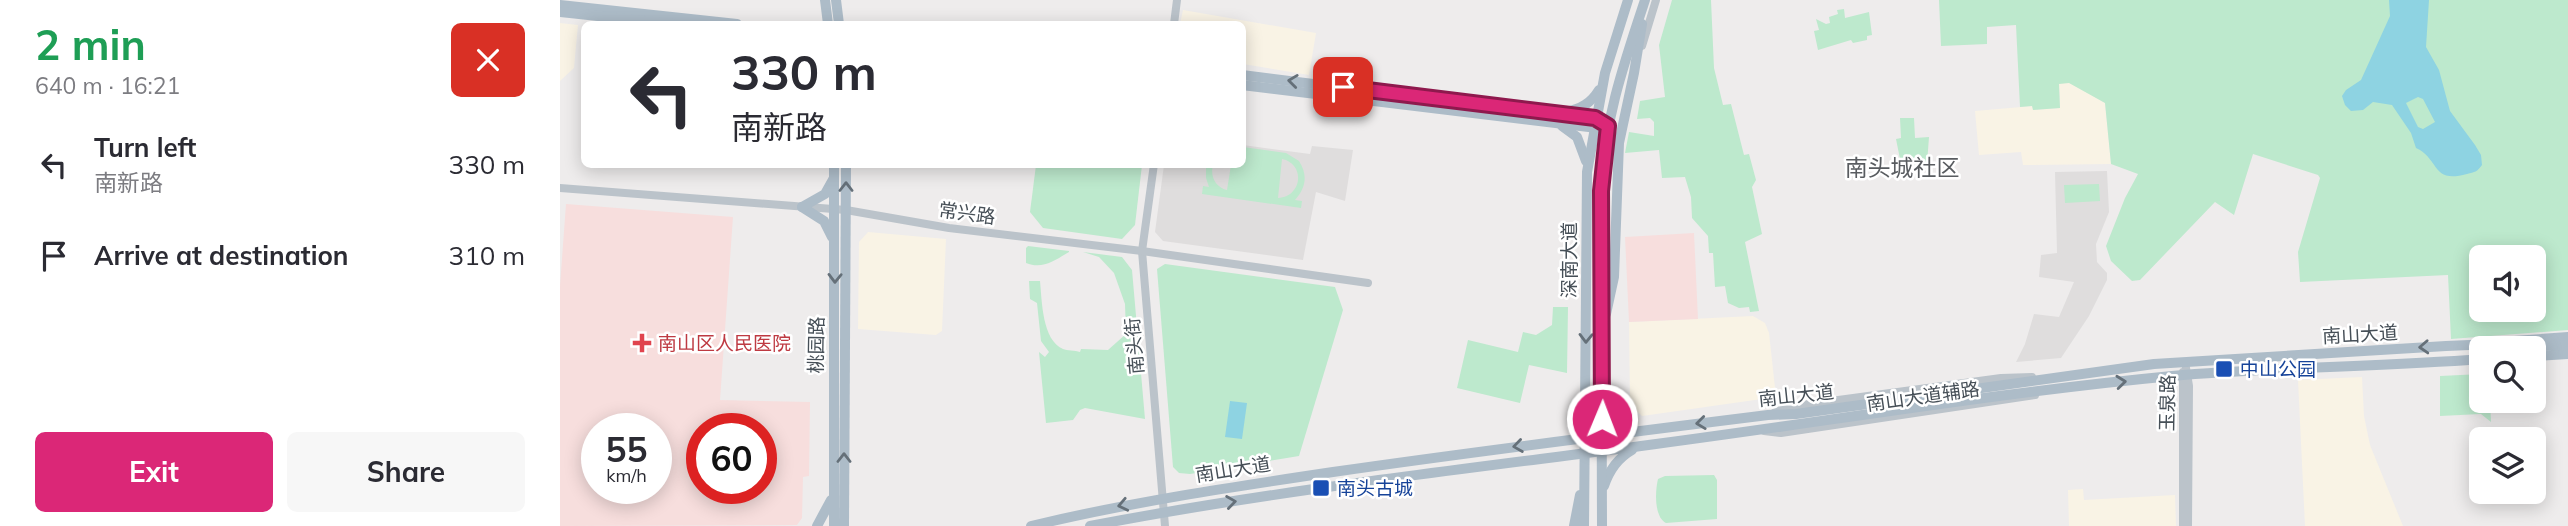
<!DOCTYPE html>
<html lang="en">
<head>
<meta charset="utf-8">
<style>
	:root { --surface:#fff; --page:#f7f7f7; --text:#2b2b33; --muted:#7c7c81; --accent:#db2777 }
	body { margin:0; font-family:Mulish,"Noto Sans SC",sans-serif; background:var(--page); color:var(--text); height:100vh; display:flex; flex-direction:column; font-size:26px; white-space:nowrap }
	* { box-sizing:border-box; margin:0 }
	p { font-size:23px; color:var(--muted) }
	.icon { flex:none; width:38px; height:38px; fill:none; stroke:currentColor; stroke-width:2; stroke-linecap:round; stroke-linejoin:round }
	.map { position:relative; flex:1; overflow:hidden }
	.details { display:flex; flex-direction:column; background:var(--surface); width:560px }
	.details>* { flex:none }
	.guide { position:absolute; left:21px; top:21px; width:665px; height:147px; border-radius:10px; box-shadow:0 4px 18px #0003; background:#fff; color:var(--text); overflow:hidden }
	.fabs { position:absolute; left:1909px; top:245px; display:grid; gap:14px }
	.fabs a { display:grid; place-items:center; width:77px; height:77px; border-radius:10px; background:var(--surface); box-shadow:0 4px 18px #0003; font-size:35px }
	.speed { position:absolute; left:21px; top:413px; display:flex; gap:14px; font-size:35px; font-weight:700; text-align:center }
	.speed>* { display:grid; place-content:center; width:91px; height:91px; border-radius:50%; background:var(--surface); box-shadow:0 4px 18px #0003; line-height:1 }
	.speed small { font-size:18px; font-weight:400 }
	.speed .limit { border:10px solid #d22; background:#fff; color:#111 }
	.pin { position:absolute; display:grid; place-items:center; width:60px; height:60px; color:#fff; margin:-30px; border-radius:14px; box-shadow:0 4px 10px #0006 }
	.me { position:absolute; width:77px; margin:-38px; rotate:1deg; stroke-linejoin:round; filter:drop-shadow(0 0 5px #0008) }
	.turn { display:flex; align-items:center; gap:24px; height:147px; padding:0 35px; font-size:32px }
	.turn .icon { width:91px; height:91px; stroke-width:2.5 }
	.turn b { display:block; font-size:49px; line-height:60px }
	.round { display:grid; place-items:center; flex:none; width:74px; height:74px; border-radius:10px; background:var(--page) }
	.summary { display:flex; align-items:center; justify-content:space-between; height:119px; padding:0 35px }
	h1 { font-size:42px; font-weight:700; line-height:52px; color:#1e9e55 }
	.cta { display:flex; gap:14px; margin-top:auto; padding:14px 35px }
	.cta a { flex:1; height:80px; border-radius:10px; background:var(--accent); color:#fff; font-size:28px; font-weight:700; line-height:80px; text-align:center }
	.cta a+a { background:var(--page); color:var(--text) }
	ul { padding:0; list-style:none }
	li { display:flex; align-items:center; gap:21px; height:91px; padding:0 35px }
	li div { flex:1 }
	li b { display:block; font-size:26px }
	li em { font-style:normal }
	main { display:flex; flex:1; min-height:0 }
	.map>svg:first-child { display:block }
	.commercial { fill:#f9f3e5 }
	.education { fill:#dfdddd }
	.medical { fill:#f7dedd; fill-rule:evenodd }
	.green { fill:#bde9cd; fill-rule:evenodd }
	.water { fill:#8ed3e2; fill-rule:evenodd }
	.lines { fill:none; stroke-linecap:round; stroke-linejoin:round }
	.minor { stroke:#bbc3ca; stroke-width:8 }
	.major { stroke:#adbcc8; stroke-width:10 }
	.oneway { stroke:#657079 }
	.route-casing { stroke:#8e194d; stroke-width:18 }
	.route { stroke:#db2777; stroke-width:12 }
	.health-dot { fill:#e0444e; stroke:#fff; stroke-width:2.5 }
	.transit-dot { fill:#1a4fb4; stroke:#fff; stroke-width:2.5 }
	.labels { text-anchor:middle; stroke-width:5; stroke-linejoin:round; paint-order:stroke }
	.street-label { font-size:19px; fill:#464f57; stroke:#fff }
	.health-label { font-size:19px; fill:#be3a42; stroke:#fff; text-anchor:start }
	.transit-label { font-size:19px; fill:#164399; stroke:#fff; text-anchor:start }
	.quarter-label { font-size:23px; fill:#595c60; stroke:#fff }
</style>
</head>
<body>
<main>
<section class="details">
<div class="summary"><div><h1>2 min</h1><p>640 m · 16:21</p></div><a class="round" style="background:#d93025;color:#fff"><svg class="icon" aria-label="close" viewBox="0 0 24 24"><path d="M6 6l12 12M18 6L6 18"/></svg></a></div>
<ul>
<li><svg class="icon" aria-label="left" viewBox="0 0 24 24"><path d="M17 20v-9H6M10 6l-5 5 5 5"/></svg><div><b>Turn left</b><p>南新路</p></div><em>330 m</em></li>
<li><svg class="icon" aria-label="arrive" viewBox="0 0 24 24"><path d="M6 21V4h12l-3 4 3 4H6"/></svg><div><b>Arrive at destination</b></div><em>310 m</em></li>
</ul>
<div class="cta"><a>Exit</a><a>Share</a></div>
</section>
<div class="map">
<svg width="2008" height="526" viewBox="0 0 2008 526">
	<rect width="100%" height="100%" fill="#eeecec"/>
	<g class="commercial">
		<path d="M 623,10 L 756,33 L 749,75 L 683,64 L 682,24 L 620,24 Z"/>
		<path d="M 0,23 L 18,25 L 14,68 L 0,81 Z"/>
		<path d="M 1509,82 L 1545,103 L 1551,164 L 1463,165 L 1461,152 L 1419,155 L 1415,111 L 1473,106 L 1473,110 L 1500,108 L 1499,84 Z"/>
		<path d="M 308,232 L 386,239 L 382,331 L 376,335 L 298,329 L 299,242 Z"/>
		<path d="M 1193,316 L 1205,323 L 1209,333 L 1216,397 L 1082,416 L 1070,405 L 1069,322 Z"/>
		<path d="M 1802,377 L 1804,416 L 1810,445 L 1843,526 L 1745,526 L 1738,380 Z"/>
		<path d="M 1523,489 L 1524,500 L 1615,495 L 1616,526 L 1509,526 L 1508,490 Z"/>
	</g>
	<g class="education">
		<path d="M 683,145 L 750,154 L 752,146 L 793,150 L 785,201 L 756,192 L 743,260 L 603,241 L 595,232 L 604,165 L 682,164 Z"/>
		<path d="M 1547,171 L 1549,212 L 1536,244 L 1537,262 L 1547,273 L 1547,280 L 1529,316 L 1501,358 L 1456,362 L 1465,344 L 1474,314 L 1499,317 L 1514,282 L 1479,277 L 1481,255 L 1497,253 L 1495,172 Z"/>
	</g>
	<g class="medical">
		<path d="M 6,204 L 173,217 L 160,400 L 250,402 L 249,476 L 243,477 L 242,518 L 237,525 L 0,526 L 0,286 ZM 37,429 L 96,429 L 96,488 L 37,488 ZM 142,429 L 201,429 L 201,488 L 142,488 Z"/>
		<path d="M 1134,233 L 1138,319 L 1069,322 L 1065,237 Z"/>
	</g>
	<g class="green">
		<path d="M 1112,0 L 1151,0 L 1154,68 L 1163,105 L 1171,104 L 1184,155 L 1189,154 L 1196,180 L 1192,187 L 1202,234 L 1185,242 L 1199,311 L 1190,312 L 1189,307 L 1179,308 L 1168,303 L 1165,286 L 1155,287 L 1153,253 L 1149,253 L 1148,236 L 1132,218 L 1131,197 L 1125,177 L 1102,178 L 1099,150 L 1065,153 L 1069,132 L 1094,136 L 1094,122 L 1090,118 L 1077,119 L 1080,101 L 1105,97 L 1099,45 Z"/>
		<path d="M 1379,0 L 2008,0 L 2008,330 L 1891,339 L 1888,275 L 1740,282 L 1738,252 L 1760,178 L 1758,175 L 1693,154 L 1674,215 L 1655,202 L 1580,280 L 1572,281 L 1551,261 L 1546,246 L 1565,198 L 1578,174 L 1551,164 L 1545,103 L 1509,83 L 1499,84 L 1500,108 L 1473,110 L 1472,106 L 1460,107 L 1456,25 L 1427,27 L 1427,44 L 1381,46 ZM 1922,257 L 1974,257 L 1974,310 L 1922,310 Z"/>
		<path d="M 1284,9 L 1285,18 L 1309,12 L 1312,35 L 1307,36 L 1307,40 L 1293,43 L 1291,40 L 1258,50 L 1254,31 L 1259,30 L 1256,19 L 1266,24 L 1270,23 L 1269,17 L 1278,14 L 1277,10 Z"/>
		<path d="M 1340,118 L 1354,118 L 1355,138 L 1369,137 L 1367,164 L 1348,165 L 1346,157 L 1340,159 L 1336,139 L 1341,138 Z"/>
		<path d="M 683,147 L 726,153 L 739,161 C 748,175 746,188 735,200 L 742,201 L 741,208 L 642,194 L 643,186 L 649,187 L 646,178 L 646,165 L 653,165 C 650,176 655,187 667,190 L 671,165 L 682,164 ZM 722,159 C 746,164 742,197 718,198 Z"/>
		<path d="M 476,165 L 582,165 L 575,225 L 562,239 L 483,228 L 470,212 Z"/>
		<path d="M 1539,184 L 1540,201 L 1505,203 L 1504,185 Z"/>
		<path d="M 468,246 L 509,251 L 509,252 C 495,260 483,270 466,263 L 466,248 Z"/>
		<path d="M 523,252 L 562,257 L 572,270 L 585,419 L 525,408 L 520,410 L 513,420 L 486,423 L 479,352 L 485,357 L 489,352 L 481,341 L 477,303 L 470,299 L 469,281 L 480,281 C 482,301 482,340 503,349 C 507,351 515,350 520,352 L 521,349 L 548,350 L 566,334 L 565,304 L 554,273 L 539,257 Z"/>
		<path d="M 605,264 L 775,287 L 783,310 L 739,456 L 630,474 L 619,473 L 613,467 L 597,269 Z"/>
		<path d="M 993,307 L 1008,307 L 1007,373 L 969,365 L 960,403 L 897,388 L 908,340 L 958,352 L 963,332 L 976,335 L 992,325 Z"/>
		<path d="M 1921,374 L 1922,401 L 1930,401 L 1931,422 L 1921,414 L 1880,416 L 1880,376 Z"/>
		<path d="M 1154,475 L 1157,480 L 1157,519 L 1106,523 C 1094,517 1095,491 1098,479 L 1105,476 Z"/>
	</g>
	<g class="water">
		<path d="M 1829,0 L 1869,0 L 1866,47 L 1879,70 L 1890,111 L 1915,145 L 1921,155 L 1922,165 C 1917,172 1915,172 1907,174 C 1871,184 1880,159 1856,148 L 1851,133 L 1832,105 L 1813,102 L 1803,110 L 1791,111 L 1785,105 L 1782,96 L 1786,90 L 1801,80 L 1830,16 ZM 1858,97 L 1863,99 L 1875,122 L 1863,129 L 1858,127 L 1846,103 Z"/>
		<path d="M 670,401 L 687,403 L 682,439 L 665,437 Z"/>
	</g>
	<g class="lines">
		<g class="minor">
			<path d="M 614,24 L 617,0"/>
			<path d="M 1082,46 L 1096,0"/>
			<path d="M 594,164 L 582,251 L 605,526"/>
			<path d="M 0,188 L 286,210 L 389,228 L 582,251 L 808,283"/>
			<path d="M 1625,362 L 1629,386 L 1628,526"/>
			<path d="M 1215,412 L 1234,406 L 1441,378 L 1472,377"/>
			<path d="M 1204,431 L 1221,433 L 1475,395"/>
			<path d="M 1623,526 L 1623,372"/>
		</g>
		<g class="major">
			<path d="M 265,0 L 268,24"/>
			<path d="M 276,0 L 279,24"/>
			<path d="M 0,5 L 177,24"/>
			<path d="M 0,12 L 112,24"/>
			<path d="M 682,75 L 1038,120"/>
			<path d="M 682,85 L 1037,128"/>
			<path d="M 1006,112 C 1021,109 1031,103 1039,90"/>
			<path d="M 1002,126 L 1017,137 L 1026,161"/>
			<path d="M 242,207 L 264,221 L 272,237"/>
			<path d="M 242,207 L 265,194 L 274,178"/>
			<path d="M 1046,314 L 1054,277 L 1059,143 L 1074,73 L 1082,24"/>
			<path d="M 1940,342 L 2008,337"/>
			<path d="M 1974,356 L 2008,354"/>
			<path d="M 1043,409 L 1053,424 L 1067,431"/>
			<path d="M 1044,486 C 1049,471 1058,458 1072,450"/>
			<path d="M 257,526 L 271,500"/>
			<path d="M 274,526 L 274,164"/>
			<path d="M 284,526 L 286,164"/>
			<path d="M 471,526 C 571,502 672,487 773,472 C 918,451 1063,433 1208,415 L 1236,414 L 1594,364 L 1886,346 L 1933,344 L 1953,347 L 2008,345"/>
			<path d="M 530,526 C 712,491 897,470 1081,446 C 1258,423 1434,393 1612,376 C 1715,367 1818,367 1922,359"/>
			<path d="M 1014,526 L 1020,495"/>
			<path d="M 1024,526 L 1027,172 L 1045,73 L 1068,0"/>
			<path d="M 1042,526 L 1041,191 C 1043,124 1064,63 1085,0"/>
		</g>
	</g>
	<defs><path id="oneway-chevron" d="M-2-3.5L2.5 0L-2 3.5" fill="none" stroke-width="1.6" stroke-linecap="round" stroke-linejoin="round" transform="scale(1.75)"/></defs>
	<g class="oneway">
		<use href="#oneway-chevron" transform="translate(733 81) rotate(-173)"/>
		<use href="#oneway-chevron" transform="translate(286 187) rotate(-90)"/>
		<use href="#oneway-chevron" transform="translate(275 278) rotate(91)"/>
		<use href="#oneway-chevron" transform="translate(1026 338) rotate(91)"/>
		<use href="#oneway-chevron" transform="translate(1864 347) rotate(177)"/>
		<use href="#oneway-chevron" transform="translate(1561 382) rotate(-6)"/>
		<use href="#oneway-chevron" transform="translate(1141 423) rotate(173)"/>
		<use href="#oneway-chevron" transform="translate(958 446) rotate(172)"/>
		<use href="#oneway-chevron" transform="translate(284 458) rotate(-90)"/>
		<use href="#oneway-chevron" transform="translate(671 502) rotate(-8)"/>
		<use href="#oneway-chevron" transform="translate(563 505) rotate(168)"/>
	</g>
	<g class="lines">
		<defs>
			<path id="route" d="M 783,87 L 1035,118 L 1048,126 L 1041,191 L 1042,419"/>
		</defs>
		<use href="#route" class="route-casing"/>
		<use href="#route" class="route"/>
	</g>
	<path class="health-dot" d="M78.5 332.5h7v7h7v7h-7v7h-7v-7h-7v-7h7z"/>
	<g class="transit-dot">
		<rect x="1655" y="360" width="18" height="18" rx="3.5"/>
		<rect x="752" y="479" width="18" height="18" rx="3.5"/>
	</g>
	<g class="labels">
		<g class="street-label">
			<text transform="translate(407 213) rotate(8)" y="7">常兴路</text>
			<text transform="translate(1009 260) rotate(-90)" y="7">深南大道</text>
			<text transform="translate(1800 334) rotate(-3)" y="7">南山大道</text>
			<text transform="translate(256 345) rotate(-89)" y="7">桃园路</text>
			<text transform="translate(574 346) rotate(-95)" y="7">南头街</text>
			<text transform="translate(1236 395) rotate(-6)" y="7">南山大道</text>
			<text transform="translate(1363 396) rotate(-8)" y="7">南山大道辅路</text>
			<text transform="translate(1607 403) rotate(-89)" y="7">玉泉路</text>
			<text transform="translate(673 469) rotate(-9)" y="7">南山大道</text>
		</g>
		<g class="health-label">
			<text x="98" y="350">南山区人民医院</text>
		</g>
		<g class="transit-label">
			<text x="1680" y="376">中山公园</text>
			<text x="777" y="495">南头古城</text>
		</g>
		<g class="quarter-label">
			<text x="1342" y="176">南头城社区</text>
		</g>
	</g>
</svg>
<div class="fabs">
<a><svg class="icon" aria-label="sound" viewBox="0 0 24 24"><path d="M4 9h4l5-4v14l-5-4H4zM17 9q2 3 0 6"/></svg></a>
<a><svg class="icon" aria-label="search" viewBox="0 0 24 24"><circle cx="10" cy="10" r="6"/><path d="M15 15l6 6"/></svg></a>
<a><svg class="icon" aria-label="layers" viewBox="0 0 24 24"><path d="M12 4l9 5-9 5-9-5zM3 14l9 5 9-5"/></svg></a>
</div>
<div class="speed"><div>55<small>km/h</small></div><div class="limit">60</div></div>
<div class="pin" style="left:783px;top:87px;background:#d93025"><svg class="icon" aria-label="arrive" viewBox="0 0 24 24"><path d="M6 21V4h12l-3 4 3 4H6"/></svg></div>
<svg class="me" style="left:1042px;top:419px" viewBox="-20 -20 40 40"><circle r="17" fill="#db2777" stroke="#fff" stroke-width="3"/><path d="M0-11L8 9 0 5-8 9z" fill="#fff"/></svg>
<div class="guide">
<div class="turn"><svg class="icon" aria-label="left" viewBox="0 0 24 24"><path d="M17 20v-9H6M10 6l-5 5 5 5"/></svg><div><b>330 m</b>南新路</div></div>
</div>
</div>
</main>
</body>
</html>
